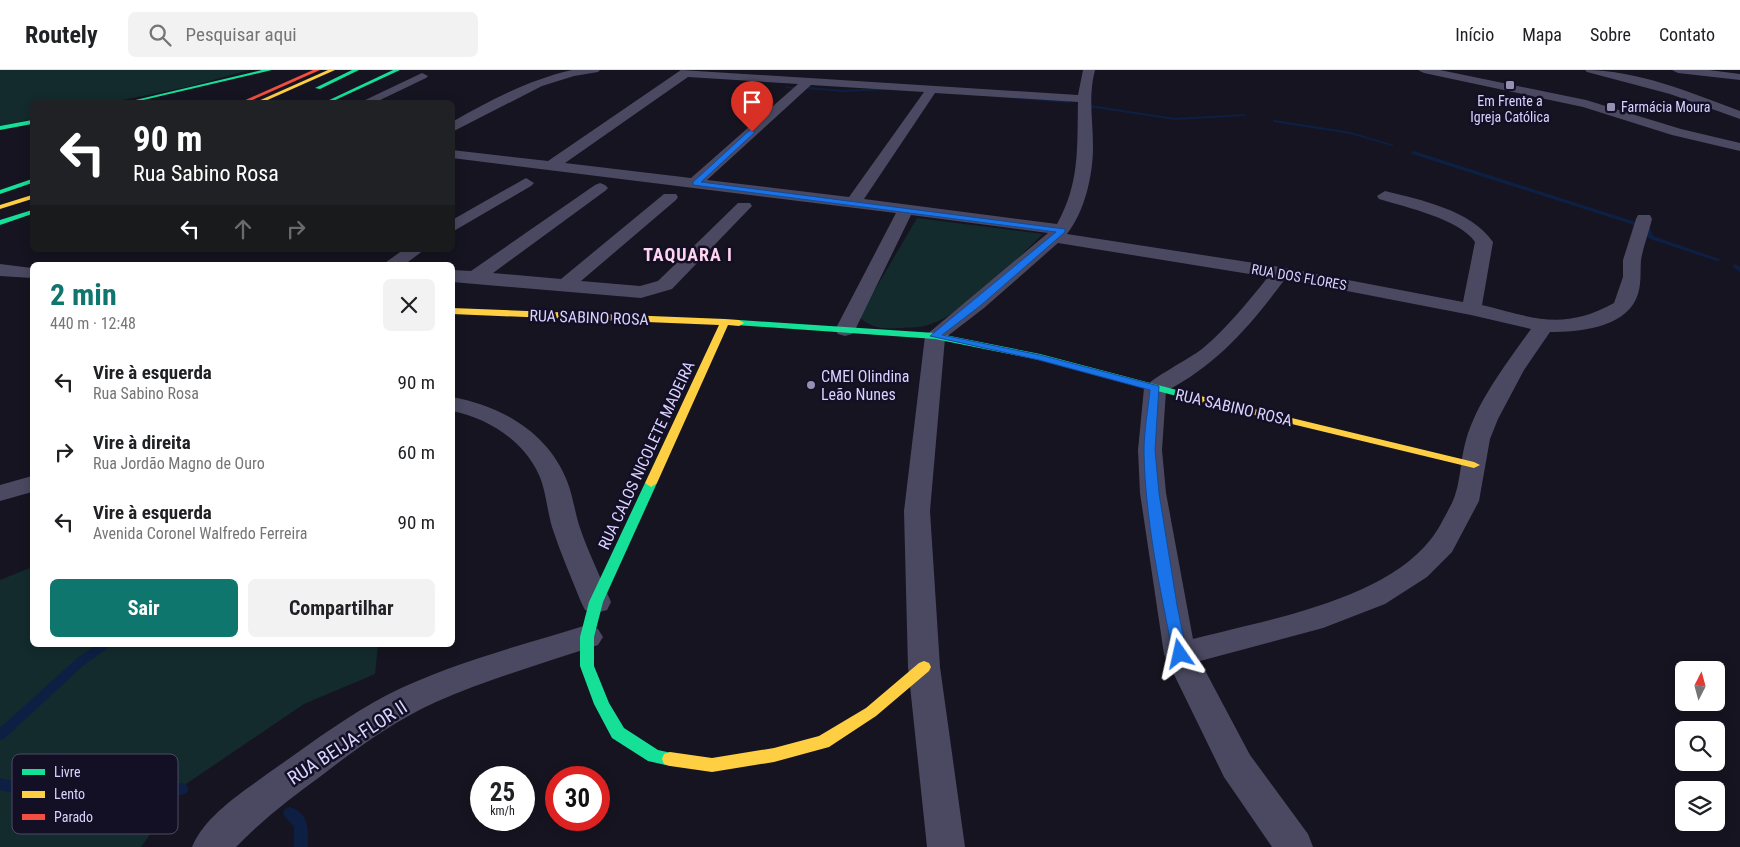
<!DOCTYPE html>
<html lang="pt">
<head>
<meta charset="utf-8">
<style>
	:root { --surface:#fff; --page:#f2f2f2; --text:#202124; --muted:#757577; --line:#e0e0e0; --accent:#0f766e }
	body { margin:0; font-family:"Roboto Condensed",sans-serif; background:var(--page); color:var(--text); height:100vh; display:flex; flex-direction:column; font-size:19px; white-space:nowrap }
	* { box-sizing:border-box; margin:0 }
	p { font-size:16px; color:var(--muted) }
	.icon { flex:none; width:28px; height:28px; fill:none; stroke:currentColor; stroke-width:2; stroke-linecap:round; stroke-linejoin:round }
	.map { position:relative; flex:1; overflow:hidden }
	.sheet { position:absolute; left:30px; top:192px; width:425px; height:385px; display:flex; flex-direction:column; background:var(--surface); border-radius:8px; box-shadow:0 2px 12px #0003 }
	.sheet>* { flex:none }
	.banner { position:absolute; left:30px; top:30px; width:425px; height:152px; border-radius:8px; box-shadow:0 2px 12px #0003; background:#202124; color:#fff; overflow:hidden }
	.needle { width:32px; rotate:6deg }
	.buttons { position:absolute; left:1675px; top:591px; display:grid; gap:10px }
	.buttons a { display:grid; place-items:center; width:50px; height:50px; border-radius:8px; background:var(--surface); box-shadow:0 2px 12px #0003; font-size:25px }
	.speed { position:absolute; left:470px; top:696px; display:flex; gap:10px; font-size:25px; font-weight:700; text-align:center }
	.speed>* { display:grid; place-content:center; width:65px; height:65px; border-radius:50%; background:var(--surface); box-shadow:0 2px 12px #0003; line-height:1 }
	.speed small { font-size:12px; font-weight:400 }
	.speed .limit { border:8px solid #d22; background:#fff; color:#111 }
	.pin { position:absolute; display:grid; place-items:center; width:42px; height:42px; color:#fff; margin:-51px -21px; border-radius:50% 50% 50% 0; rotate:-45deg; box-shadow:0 0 5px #0007 }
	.pin .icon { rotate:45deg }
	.me { position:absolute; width:55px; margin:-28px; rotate:349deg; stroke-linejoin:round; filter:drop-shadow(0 0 4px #0008) }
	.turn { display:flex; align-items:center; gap:18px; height:105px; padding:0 20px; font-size:22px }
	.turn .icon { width:65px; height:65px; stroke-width:2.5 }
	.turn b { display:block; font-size:35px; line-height:42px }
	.lanes { display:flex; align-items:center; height:48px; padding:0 20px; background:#0003; justify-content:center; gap:25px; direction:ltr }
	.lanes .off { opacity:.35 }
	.round { display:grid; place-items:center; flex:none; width:52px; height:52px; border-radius:8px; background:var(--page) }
	.overview { display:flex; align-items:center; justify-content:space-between; height:85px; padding:0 20px }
	h1 { font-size:30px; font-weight:700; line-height:38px; color:var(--accent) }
	.action { display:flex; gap:10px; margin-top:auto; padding:10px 20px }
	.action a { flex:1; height:58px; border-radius:8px; background:var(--accent); color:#fff; font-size:20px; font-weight:700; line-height:58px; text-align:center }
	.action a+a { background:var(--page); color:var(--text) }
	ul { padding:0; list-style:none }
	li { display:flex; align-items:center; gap:15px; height:70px; padding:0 20px }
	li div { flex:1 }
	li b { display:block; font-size:19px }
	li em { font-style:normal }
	header { display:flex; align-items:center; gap:30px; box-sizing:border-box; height:70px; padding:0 25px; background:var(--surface); border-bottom:1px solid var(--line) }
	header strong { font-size:24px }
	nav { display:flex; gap:28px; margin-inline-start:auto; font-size:18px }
	.search { width:350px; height:45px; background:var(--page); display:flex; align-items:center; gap:12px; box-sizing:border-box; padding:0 18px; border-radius:8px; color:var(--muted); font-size:19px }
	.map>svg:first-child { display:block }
	.green { fill:#132b2d }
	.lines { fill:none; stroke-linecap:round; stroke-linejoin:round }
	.stream { fill:#0d2043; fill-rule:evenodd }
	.street { fill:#4a4961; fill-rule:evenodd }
	.fast { fill:#16e098; fill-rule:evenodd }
	.slow { fill:#ffcf43; fill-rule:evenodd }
	.jam { fill:#f24e42; fill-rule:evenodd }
	.route { fill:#1a73e8; stroke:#114b97 }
	.poi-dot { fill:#9590b1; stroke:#130f25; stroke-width:2 }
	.labels { text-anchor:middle; stroke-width:5; stroke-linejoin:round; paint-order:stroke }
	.far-poi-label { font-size:14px; fill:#d9d3ff; stroke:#130f25 }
	.far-street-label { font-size:14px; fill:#d9d3ff; stroke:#130f25 }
	.street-label { font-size:16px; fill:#d9d3ff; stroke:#130f25 }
	.poi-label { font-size:16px; fill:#d9d3ff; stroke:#130f25; text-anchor:start }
	.far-district-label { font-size:18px; font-weight:bold; letter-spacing:1px; fill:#ffd5ef; stroke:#130f25 }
	.near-street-label { font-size:19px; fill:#d9d3ff; stroke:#130f25 }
	.key { fill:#130f25; stroke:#4e4a66; stroke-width:1 }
	.key-label { font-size:14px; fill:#d9d3ff }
</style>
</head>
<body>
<header>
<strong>Routely</strong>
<div class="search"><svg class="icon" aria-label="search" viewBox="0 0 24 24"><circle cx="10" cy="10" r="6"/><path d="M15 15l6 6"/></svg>Pesquisar aqui</div>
<nav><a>Início</a><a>Mapa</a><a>Sobre</a><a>Contato</a></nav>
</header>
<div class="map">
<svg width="1740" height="777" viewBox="0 0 1740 777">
	<rect width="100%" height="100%" fill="#161420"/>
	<g class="green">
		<path d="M 0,0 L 250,0 L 187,17 L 113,32 L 32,32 L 32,49 L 0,56 Z"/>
		<path d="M 917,148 L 1043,164 C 1013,192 967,243 928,255 C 920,258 910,257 901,258 C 883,259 873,259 859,247 Z"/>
		<path d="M 32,497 L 32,575 L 378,575 L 375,604 L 304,634 L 186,714 L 141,777 L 0,777 L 0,510 Z"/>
	</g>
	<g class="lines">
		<g class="stream">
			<path d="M 785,16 L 799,18 L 797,19 L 786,18 Z"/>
			<path d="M 808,17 L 843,20 L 887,18 L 889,19 L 887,20 L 843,22 L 807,19 Z"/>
			<path d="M 994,25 L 1068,31 L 1070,32 L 1068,33 L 996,27 Z"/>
			<path d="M 1090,35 L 1175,48 L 1244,44 L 1246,45 L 1244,46 L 1175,50 L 1088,37 Z"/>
			<path d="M 1275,50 L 1351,62 L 1394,75 L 1392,76 L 1350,64 L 1273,52 L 1273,50 Z"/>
			<path d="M 1414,81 L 1645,155 L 1650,158 L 1653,166 L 1722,190 L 1717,191 L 1653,170 L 1648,168 L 1644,159 L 1640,157 L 1412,84 L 1411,83 Z"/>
			<path d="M 1735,194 L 1740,197 L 1740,202 L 1732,196 Z"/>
			<path d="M 96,575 L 110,575 L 108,578 L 84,595 L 4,669 L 0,670 L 0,658 L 76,589 Z"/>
			<path d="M 0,708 L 44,718 L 91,720 L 182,713 L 187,715 L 188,719 L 187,723 L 182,725 L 91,732 L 44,730 L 0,720 Z"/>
			<path d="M 290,737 C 310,744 308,760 308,777 L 294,777 L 294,756 L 285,747 L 283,743 L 285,739 Z"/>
		</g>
		<g class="street">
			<path d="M 572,0 L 600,0 L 598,2 L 574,6 L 542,16 L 452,62 L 452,52 C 491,30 528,10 572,0 Z"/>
			<path d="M 681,0 L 1078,25 L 1083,0 L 1095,0 C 1088,26 1093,50 1093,77 C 1093,105 1085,141 1067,164 L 1280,197 L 1463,232 L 1475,172 C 1460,149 1405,137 1379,129 L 1377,126 L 1385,121 C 1421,130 1471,140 1493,172 L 1482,235 C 1534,248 1563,261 1614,233 L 1623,207 L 1623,190 L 1636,149 L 1638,145 L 1650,145 L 1652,149 C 1649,162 1643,177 1641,190 C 1640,203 1642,216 1636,229 C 1623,258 1578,262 1550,262 L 1524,300 L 1498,349 L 1490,369 L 1479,431 L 1452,482 L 1427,507 L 1385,534 L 1323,558 L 1200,591 L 1250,685 L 1308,764 L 1313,777 L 1272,777 L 1224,707 L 1164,584 L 1140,423 L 1138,380 L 1144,318 C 1150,309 1189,289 1202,279 C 1227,258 1248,232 1268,207 L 1058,173 L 984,238 L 945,268 L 930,441 L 940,597 L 965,777 L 927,777 L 908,597 L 904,441 L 925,266 L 1048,163 L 911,145 L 855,260 L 852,264 L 845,266 L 838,264 L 835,260 L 896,143 L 452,88 L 452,80 L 548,91 ZM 688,7 L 798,14 L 691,108 L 565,93 ZM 811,15 L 924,22 L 849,127 L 707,110 ZM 935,23 L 1078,32 C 1077,78 1080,113 1057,154 L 864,129 ZM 1285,209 L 1471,245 L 1531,259 C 1508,291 1477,331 1466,370 C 1460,390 1461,414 1452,433 C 1446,444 1439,459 1431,469 C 1383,531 1265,550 1193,569 L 1166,423 L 1162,380 L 1166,321 C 1217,295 1251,255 1285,209 Z"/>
			<path d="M 1418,0 L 1440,0 L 1586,30 L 1681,59 L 1740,73 L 1740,81 L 1672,65 L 1583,37 L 1424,3 Z"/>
			<path d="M 1585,0 C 1638,0 1691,23 1740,41 L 1740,49 L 1670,24 L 1587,2 Z"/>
			<path d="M 1672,0 L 1709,0 L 1740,4 L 1740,10 L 1678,3 Z"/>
			<path d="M 422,3 L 428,6 L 426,8 L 376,32 L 361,32 Z"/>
			<path d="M 526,108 L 534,113 L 531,116 L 452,162 L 452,150 Z"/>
			<path d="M 600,113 L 605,115 L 608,118 L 605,121 L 493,203 L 561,209 L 664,124 L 676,124 L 678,127 L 676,130 L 581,211 L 640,216 L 658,211 L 738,133 L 750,133 L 752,136 L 672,219 L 641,228 L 452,212 L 452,200 L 471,201 L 595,115 Z"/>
			<path d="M 403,180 L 424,180 L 404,195 L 382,195 Z"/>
			<path d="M 0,194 L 32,198 L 32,208 L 0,206 Z"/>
			<path d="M 452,327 C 501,336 548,362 567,411 C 573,426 575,443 580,458 C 589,484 601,508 611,532 L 607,540 L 596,543 L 585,540 L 581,532 C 571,507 560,482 552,457 C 547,440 546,421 539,405 C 524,371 488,348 452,341 Z"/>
			<path d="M 32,406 L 32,422 L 0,431 L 0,415 Z"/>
			<path d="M 587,555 L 598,559 L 603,567 L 598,575 C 544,593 488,609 436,632 C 394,651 357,678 321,706 C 291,728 262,750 236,777 L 192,777 C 205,746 240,724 267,704 C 306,677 345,647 387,625 C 450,593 520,576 587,555 Z"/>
		</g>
		<g class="fast">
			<path d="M 262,0 L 272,0 L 135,32 L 127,32 Z"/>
			<path d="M 352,0 L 359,0 L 320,19 L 315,18 Z"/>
			<path d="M 393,0 L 400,0 L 331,32 L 325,32 Z"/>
			<path d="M 32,50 L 32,54 L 0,60 L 0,56 Z"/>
			<path d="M 32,109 L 32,113 L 0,124 L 0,120 Z"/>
			<path d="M 32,140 L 32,144 L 0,155 L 0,150 Z"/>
			<path d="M 739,250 L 935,263 L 1040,284 L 1192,324 L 1193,326 L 1188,329 L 1039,290 L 935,269 L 736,255 L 734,253 Z"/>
			<path d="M 651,409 L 657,413 L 603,532 L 594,567 L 594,596 L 609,633 L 624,658 L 658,680 L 676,684 L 678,689 L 676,694 L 670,696 L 648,691 L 612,668 L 594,634 L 580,596 L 580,567 L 589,532 L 645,413 Z"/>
		</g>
		<g class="slow">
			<path d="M 328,0 L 335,0 L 263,32 L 256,32 Z"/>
			<path d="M 32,125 L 32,129 L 0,139 L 0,135 Z"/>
			<path d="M 452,238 L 725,249 L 739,250 L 744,253 L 739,256 L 728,255 L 657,413 L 651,417 L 645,413 L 719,255 L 452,244 Z"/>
			<path d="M 1188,323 L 1474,392 L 1480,395 L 1474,398 L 1184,328 L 1183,326 Z"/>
			<path d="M 924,591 L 929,593 L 931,597 L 929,601 L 876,646 L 829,677 L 774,692 L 712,702 L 670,696 L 664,694 L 662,689 L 664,684 L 670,682 L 712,688 L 774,678 L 819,666 L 866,638 L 919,593 Z"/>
		</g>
		<path class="jam" d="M 313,0 L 320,0 L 248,32 L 241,32 Z"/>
	</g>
	<path class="route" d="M 750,60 L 755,62 L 701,112 L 1065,159 L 1065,162 L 980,236 L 942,265 L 1040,285 L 1159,316 L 1155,380 L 1159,423 L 1177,535 L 1187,584 L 1185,588 L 1175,588 L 1173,584 C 1160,518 1145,449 1144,381 C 1144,361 1148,340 1150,320 L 1039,290 L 930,266 L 1056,162 L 693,115 L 693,112 Z"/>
	<g class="poi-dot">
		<rect x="1505" y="10" width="10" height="10" rx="2.5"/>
		<rect x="1606" y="32" width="10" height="10" rx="2.5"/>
		<circle cx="811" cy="315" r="5"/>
	</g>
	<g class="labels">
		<g class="far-poi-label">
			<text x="1510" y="36">Em Frente a<tspan x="1510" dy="16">Igreja Católica</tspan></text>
			<text x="1621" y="42" text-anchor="start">Farmácia Moura</text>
		</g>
		<g class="far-street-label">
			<text transform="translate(1299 207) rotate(10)" y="5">RUA DOS FLORES</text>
		</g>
		<g class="street-label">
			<text transform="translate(589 247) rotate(2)" y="6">RUA SABINO ROSA</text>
			<text transform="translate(1234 337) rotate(13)" y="6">RUA SABINO ROSA</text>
			<text transform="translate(646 385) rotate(-65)" y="6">RUA CALOS NICOLETE MADEIRA</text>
		</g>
		<g class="poi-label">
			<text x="821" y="312">CMEI Olindina<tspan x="821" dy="18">Leão Nunes</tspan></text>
		</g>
		<g class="far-district-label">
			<text x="688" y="191">TAQUARA I</text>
		</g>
		<g class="near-street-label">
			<text transform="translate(347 672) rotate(-33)" y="7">RUA BEIJA-FLOR II</text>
		</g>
	</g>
	<rect x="12" y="684" width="166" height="80" rx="8" class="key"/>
	<rect x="22" y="699" width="23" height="6" fill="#16e098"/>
	<rect x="22" y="721" width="23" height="7" fill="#ffcf43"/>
	<rect x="22" y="744" width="23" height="6" fill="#f24e42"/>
	<g class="key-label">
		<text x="54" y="707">Livre</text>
		<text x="54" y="729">Lento</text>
		<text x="54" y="752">Parado</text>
	</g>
</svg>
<div class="buttons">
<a><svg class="needle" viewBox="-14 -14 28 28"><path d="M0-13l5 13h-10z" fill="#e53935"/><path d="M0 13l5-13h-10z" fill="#757577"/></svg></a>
<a><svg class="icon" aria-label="search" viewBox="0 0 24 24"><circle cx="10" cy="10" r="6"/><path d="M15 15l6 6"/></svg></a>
<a><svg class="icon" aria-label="layers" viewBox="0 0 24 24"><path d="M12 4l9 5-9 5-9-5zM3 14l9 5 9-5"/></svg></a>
</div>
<div class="speed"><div>25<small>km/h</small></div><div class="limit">30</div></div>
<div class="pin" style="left:752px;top:62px;background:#d93025"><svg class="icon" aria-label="arrive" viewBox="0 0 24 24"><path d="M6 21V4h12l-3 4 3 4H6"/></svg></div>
<svg class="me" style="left:1180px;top:584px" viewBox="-20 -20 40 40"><path d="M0-17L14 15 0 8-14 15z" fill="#1a73e8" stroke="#fff" stroke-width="4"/></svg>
<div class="banner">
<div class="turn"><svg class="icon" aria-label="left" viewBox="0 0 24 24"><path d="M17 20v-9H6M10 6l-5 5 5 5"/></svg><div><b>90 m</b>Rua Sabino Rosa</div></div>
<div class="lanes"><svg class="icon" aria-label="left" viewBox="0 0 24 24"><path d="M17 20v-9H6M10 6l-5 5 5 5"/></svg><svg class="icon off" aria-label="ahead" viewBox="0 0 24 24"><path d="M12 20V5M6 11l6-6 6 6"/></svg><svg class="icon off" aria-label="right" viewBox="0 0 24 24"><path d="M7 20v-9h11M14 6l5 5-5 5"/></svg></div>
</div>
<section class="sheet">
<div class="overview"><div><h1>2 min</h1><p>440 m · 12:48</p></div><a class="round"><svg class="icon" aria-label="close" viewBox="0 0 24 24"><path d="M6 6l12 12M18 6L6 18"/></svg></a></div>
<ul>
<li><svg class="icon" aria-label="left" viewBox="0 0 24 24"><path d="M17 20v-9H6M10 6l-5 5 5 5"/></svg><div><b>Vire à esquerda</b><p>Rua Sabino Rosa</p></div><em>90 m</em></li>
<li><svg class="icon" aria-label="right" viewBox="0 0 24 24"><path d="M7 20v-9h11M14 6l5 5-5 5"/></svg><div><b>Vire à direita</b><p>Rua Jordão Magno de Ouro</p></div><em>60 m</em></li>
<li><svg class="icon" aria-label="left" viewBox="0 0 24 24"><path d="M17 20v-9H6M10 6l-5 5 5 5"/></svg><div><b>Vire à esquerda</b><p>Avenida Coronel Walfredo Ferreira</p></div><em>90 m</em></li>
</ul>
<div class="action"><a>Sair</a><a>Compartilhar</a></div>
</section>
</div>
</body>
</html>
